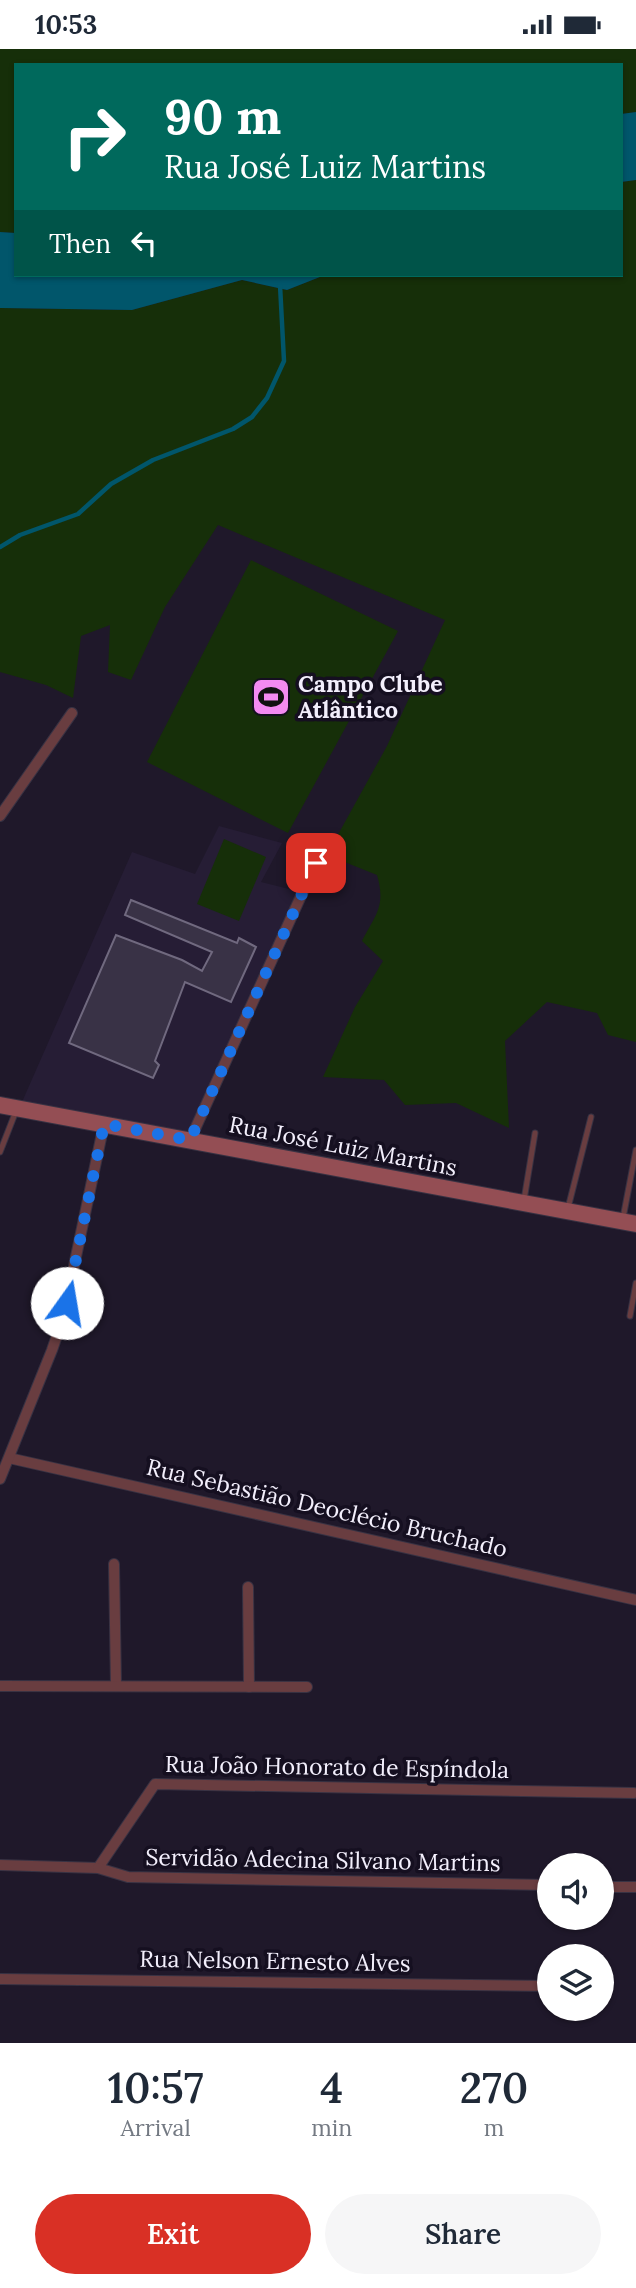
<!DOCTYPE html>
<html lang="en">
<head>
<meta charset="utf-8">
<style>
	:root { --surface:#fff; --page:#f6f6f7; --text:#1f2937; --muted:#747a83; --accent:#d93025 }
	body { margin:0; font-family:Lora,serif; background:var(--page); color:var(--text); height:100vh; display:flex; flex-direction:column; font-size:26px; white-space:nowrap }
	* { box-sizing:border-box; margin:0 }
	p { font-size:23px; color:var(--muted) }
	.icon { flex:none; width:38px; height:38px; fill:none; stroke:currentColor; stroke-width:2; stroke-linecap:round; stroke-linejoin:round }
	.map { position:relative; height:1994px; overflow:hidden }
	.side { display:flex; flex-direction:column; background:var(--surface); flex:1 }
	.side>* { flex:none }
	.guide { position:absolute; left:14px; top:14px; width:609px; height:214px; border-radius:0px; box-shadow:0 2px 5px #0004; background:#00695c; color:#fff; overflow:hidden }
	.fabs { position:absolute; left:537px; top:1804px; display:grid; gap:14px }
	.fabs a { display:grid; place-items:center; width:77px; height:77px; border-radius:50%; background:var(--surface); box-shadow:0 2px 5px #0004; font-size:35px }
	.pin { position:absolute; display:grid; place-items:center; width:60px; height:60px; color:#fff; margin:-30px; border-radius:14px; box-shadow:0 4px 10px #0006 }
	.me { position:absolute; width:77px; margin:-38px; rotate:13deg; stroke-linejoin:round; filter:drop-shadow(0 0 5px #0008) }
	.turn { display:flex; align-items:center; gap:24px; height:147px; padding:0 35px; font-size:32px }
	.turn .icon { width:91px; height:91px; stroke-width:2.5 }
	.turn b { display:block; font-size:49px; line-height:60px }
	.then { display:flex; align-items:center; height:66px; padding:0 35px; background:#0003; gap:14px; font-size:26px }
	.eta { display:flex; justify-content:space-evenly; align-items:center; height:119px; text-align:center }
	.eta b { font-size:42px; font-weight:600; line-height:49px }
	.cta { display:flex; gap:14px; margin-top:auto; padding:14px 35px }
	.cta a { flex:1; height:80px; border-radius:42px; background:var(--accent); color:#fff; font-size:28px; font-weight:600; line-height:80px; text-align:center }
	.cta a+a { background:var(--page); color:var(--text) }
	.status { display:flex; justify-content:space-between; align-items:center; height:49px; padding:0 35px; background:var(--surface); direction:ltr }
	.status svg { height:19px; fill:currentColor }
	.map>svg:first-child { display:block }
	.built { fill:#261d35 }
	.green { fill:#162f09 }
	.water { fill:#01566b }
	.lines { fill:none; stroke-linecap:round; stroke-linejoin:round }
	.stream { stroke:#01566b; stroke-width:4.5 }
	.building { fill:#393246; stroke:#70697f; stroke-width:2 }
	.lane-casing { stroke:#383243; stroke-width:7 }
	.street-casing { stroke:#383243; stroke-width:12 }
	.secondary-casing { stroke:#383243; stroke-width:18 }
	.lane { stroke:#693d40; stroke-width:5 }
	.street { stroke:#693d40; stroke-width:10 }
	.secondary { stroke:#944e54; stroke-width:16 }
	.route { stroke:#1a73e8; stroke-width:12; stroke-dasharray:0 21.6 }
	.labels { text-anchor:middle; stroke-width:7; stroke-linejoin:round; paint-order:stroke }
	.poi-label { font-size:23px; font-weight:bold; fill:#f3effc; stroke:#150f20; text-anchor:start }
	.street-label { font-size:23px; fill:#f3effc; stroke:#150f20 }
</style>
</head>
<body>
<div class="status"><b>10:53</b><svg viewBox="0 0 49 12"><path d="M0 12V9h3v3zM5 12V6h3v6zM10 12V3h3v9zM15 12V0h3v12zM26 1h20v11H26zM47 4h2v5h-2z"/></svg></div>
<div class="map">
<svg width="636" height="1994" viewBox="0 0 636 1994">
	<rect width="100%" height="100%" fill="#1f182a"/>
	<path class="built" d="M 219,777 L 282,794 L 261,833 L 297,842 L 192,1084 L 22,1053 L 132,803 L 195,825 Z"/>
	<g class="green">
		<path d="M 0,0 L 636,0 L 636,63 L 621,65 L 621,16 L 16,16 L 16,184 L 0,183 Z"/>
		<path d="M 636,131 L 636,993 L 608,986 L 597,964 L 547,953 L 505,992 L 509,1079 L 456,1054 L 405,1056 L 384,1031 L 323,1028 L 355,958 L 383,912 L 362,892 C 376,865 386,857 377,826 L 332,808 L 335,791 L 387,697 L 445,571 L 218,476 L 165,558 L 131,631 L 108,623 L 110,576 L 81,587 L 73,649 L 46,636 L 0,623 L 0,259 L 132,261 L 242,231 L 287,241 L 325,226 L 621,226 L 621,133 Z"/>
		<path d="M 251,511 L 398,582 L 288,784 L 147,713 Z"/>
		<path d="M 224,790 L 266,808 L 239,872 L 197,855 Z"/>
	</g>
	<g class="water">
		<path d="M 636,63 L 636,131 L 621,133 L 621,65 Z"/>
		<path d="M 0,183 L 16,184 L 16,226 L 325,226 L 287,241 L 242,231 L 132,261 L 0,259 Z"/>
	</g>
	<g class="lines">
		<path class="stream" d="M 0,498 L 20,486 L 78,465 L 111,435 L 153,411 L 233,380 L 252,368 L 267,349 L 284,312 L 280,236 L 276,226"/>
	</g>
	<path class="building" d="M 131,851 L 237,894 L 239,889 L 256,898 L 231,953 L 185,933 L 155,1012 L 159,1016 L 153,1029 L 69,994 L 116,886 L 182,911 L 202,922 L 212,903 L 125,866 Z"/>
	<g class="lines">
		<defs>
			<g id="lane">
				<path d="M 0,1103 L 16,1062"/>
				<path d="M 524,1151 L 535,1084"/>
				<path d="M 568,1159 L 591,1068"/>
				<path d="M 623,1169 L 636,1101"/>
				<path d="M 630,1267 L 636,1234"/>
			</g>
			<g id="street">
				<path d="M 0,767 L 72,664"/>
				<path d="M 190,1091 L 316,814"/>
				<path d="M 9,1409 L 636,1551"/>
				<path d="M 0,1430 L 52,1301 L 63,1269 L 104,1075"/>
				<path d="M 114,1515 L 116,1637"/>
				<path d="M 248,1538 L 249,1638"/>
				<path d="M 0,1637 L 307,1638"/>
				<path d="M 0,1816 L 98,1819 L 155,1735 L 634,1744"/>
				<path d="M 98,1819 L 128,1828 L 550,1836"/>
				<path d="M 602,1838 L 636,1838"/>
				<path d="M 0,1930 L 550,1937"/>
			</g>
			<path id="secondary" d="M 0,1056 L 636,1175"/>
		</defs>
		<use href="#lane" class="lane-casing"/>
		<use href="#street" class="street-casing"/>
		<use href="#secondary" class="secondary-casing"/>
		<use href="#lane" class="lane"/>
		<use href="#street" class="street"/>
		<use href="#secondary" class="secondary"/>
	</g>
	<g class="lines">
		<path class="route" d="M 67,1254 L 104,1075 L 190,1091 L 316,814"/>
	</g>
	<defs>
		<symbol id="stadium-square" viewBox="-11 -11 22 22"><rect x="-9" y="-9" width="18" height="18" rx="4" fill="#f38af1" stroke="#150f20"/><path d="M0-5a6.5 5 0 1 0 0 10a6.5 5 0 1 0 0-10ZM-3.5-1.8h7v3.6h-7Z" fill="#111"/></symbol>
	</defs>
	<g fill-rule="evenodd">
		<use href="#stadium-square" x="249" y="626" width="44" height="44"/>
	</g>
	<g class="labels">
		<g class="poi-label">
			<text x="298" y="643">Campo Clube<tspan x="298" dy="26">Atlântico</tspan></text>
		</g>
		<g class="street-label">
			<text transform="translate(343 1097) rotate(11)" y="8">Rua José Luiz Martins</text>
			<text transform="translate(327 1459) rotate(13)" y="8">Rua Sebastião Deoclécio Bruchado</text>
			<text transform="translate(337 1718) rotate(1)" y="8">Rua João Honorato de Espíndola</text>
			<text transform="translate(323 1811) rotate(1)" y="8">Servidão Adecina Silvano Martins</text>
			<text transform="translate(275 1912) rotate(1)" y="8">Rua Nelson Ernesto Alves</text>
		</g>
	</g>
</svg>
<div class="fabs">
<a><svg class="icon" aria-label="sound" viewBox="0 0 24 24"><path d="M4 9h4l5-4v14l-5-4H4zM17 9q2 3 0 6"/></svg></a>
<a><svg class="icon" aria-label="layers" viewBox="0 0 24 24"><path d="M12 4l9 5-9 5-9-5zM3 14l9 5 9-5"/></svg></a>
</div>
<div class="pin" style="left:316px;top:814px;background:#d93025"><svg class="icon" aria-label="arrive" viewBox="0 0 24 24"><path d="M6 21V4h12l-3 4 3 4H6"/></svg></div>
<svg class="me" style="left:67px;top:1254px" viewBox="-20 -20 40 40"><circle r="19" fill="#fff"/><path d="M0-13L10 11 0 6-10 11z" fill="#1a73e8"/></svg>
<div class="guide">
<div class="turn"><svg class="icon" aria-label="right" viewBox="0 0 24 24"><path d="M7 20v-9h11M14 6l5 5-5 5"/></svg><div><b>90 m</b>Rua José Luiz Martins</div></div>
<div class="then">Then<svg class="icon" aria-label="left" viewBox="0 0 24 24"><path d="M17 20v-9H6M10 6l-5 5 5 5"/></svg></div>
</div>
</div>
<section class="side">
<div class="eta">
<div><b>10:57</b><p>Arrival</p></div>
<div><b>4</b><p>min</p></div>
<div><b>270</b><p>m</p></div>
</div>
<div class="cta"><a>Exit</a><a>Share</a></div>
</section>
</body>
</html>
